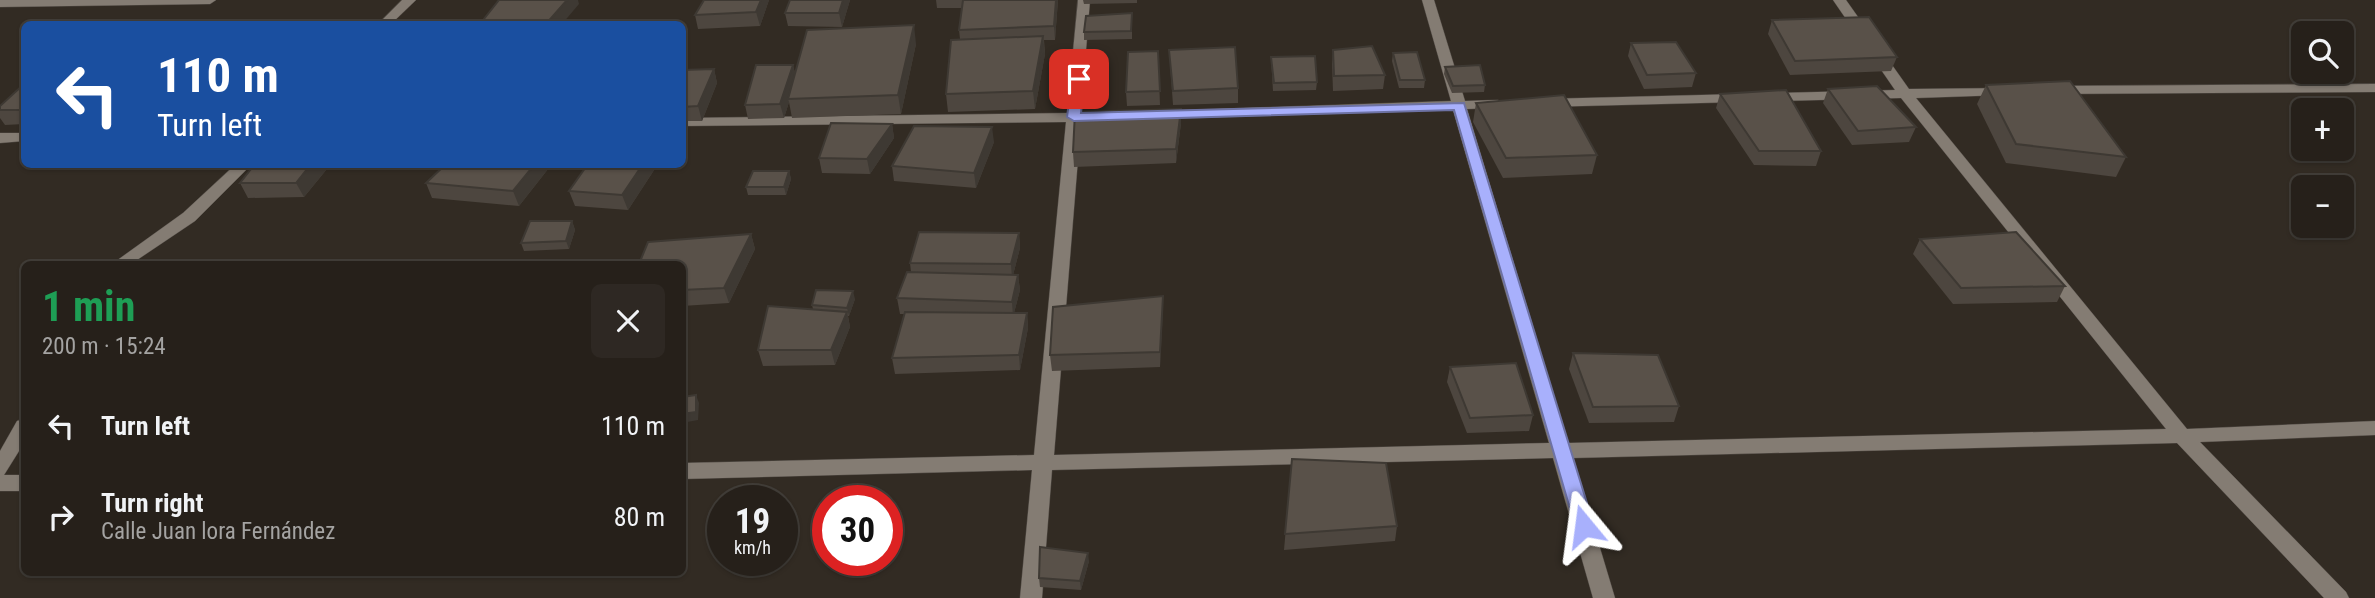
<!DOCTYPE html>
<html lang="en">
<head>
<meta charset="utf-8">
<style>
	:root { --surface:#26201a; --page:#2e2823; --text:#f1f3f6; --muted:#a4a3a2; --line:#423e39 }
	body { margin:0; font-family:"Roboto Condensed",sans-serif; background:var(--page); color:var(--text); height:100vh; display:flex; flex-direction:column; font-size:26px; white-space:nowrap }
	* { box-sizing:border-box; margin:0 }
	p { font-size:23px; color:var(--muted) }
	.icon { flex:none; width:38px; height:38px; fill:none; stroke:currentColor; stroke-width:2; stroke-linecap:round; stroke-linejoin:round }
	.map { position:relative; flex:1; overflow:hidden }
	.details { position:absolute; left:21px; top:261px; width:665px; height:315px; display:flex; flex-direction:column; background:var(--surface); border-radius:10px; box-shadow:0 2px 5px #0004,0 0 0 2px var(--line) }
	.details>* { flex:none }
	.guide { position:absolute; left:21px; top:21px; width:665px; height:147px; border-radius:10px; box-shadow:0 2px 5px #0004,0 0 0 2px var(--line); background:#1a4fa0; color:#fff; overflow:hidden }
	.fabs { position:absolute; left:2291px; top:21px; display:grid; gap:14px }
	.fabs a { display:grid; place-items:center; width:63px; height:63px; border-radius:10px; background:var(--surface); box-shadow:0 2px 5px #0004,0 0 0 2px var(--line); font-size:35px }
	.speed { position:absolute; left:707px; top:485px; display:flex; gap:14px; font-size:35px; font-weight:700; text-align:center }
	.speed>* { display:grid; place-content:center; width:91px; height:91px; border-radius:50%; background:var(--surface); box-shadow:0 2px 5px #0004,0 0 0 2px var(--line); line-height:1 }
	.speed small { font-size:18px; font-weight:400 }
	.speed .limit { border:10px solid #d22; background:#fff; color:#111 }
	.pin { position:absolute; display:grid; place-items:center; width:60px; height:60px; color:#fff; margin:-30px; border-radius:14px; box-shadow:0 4px 10px #0006 }
	.me { position:absolute; width:77px; margin:-38px; rotate:344deg; stroke-linejoin:round; filter:drop-shadow(0 0 5px #0008) }
	.turn { display:flex; align-items:center; gap:24px; height:147px; padding:0 21px; font-size:32px }
	.turn .icon { width:91px; height:91px; stroke-width:2.5 }
	.turn b { display:block; font-size:49px; line-height:60px }
	.round { display:grid; place-items:center; flex:none; width:74px; height:74px; border-radius:10px; background:var(--page) }
	.headline { display:flex; align-items:center; justify-content:space-between; height:119px; padding:0 21px }
	h1 { font-size:42px; font-weight:700; line-height:52px; color:#1e9e55 }
	ul { padding:0; list-style:none }
	li { display:flex; align-items:center; gap:21px; height:91px; padding:0 21px }
	li div { flex:1 }
	li b { display:block; font-size:26px }
	li em { font-style:normal }
	.map>svg:first-child { display:block }
	.lines { fill:none; stroke-linecap:round; stroke-linejoin:round }
	.minor-casing { stroke:#4f4943; stroke-width:1 }
	.secondary-casing { stroke:#4f4943; stroke-width:1 }
	.minor { fill:#847c73; fill-rule:evenodd }
	.secondary { fill:#847c73; fill-rule:evenodd }
	.wall { fill:#4d463f }
	.shaded-wall { fill:#3e3933 }
	.building { fill:#595149; stroke:#3e3933; stroke-width:2 }
	.route { fill:#a8b0fc; stroke:#6d72a4; stroke-width:2 }
</style>
</head>
<body>
<div class="map">
<svg width="2375" height="598" viewBox="0 0 2375 598">
	<rect width="100%" height="100%" fill="#322b23"/>
	<g class="lines">
		<defs>
			<g id="minor">
				<path d="M 402,0 L 416,0 L 391,24 L 378,24 Z"/>
				<path d="M 1078,0 L 1090,0 L 1081,113 L 1095,113 L 1102,117 L 1095,121 L 1081,122 L 1054,455 L 1549,443 L 1453,110 L 1158,119 L 1151,115 L 1158,111 L 1451,101 L 1422,0 L 1434,0 L 1465,101 L 1498,100 L 1505,104 L 1498,108 L 1467,109 L 1568,443 L 2166,429 L 1901,98 L 1543,107 L 1536,103 L 1543,99 L 1895,90 L 1833,0 L 1846,0 L 1909,89 L 2010,88 L 2012,91 L 2005,95 L 1916,98 L 2187,429 L 2375,421 L 2375,435 L 2200,442 L 2346,592 L 2349,598 L 2324,598 L 2177,443 L 1573,458 L 1615,598 L 1593,598 L 1553,458 L 1052,470 L 1042,598 L 1020,598 L 1032,470 L 682,479 L 682,463 L 1034,455 L 1066,122 L 682,126 L 682,118 L 1067,113 Z"/>
				<path d="M 2375,84 L 2375,92 L 2054,94 L 2047,90 L 2054,86 Z"/>
				<path d="M 0,133 L 24,133 L 24,141 L 0,143 Z"/>
				<path d="M 236,164 L 252,164 L 195,221 L 131,264 L 112,264 L 183,213 Z"/>
				<path d="M 24,419 L 24,443 L 4,475 L 24,475 L 24,491 L 0,491 L 0,451 L 17,421 Z"/>
			</g>
			<path id="secondary" d="M 0,0 L 216,0 L 210,4 L 0,7 Z"/>
		</defs>
		<use href="#minor" class="minor-casing"/>
		<use href="#secondary" class="secondary-casing"/>
		<use href="#minor" class="minor"/>
		<use href="#secondary" class="secondary"/>
	</g>
	<g class="wall">
		<path d="M 769,0 L 760,26 L 698,29 L 695,15 Z"/>
		<path d="M 790,0 L 850,0 L 842,27 L 788,26 L 785,13 Z"/>
		<path d="M 936,0 L 1058,0 L 1055,40 L 1044,40 L 1045,54 L 1035,109 L 948,112 L 946,94 L 960,39 L 959,30 L 962,8 L 937,8 Z"/>
		<path d="M 1083,0 L 1137,0 L 1137,3 L 1084,4 Z"/>
		<path d="M 1132,13 L 1132,39 L 1084,40 L 1084,32 Z"/>
		<path d="M 1772,20 L 1897,57 L 1891,71 L 1790,75 L 1768,34 Z"/>
		<path d="M 1631,43 L 1696,73 L 1692,87 L 1644,89 L 1628,56 Z"/>
		<path d="M 916,44 L 901,114 L 792,118 L 789,102 L 784,118 L 748,119 L 745,105 L 793,65 L 795,73 Z"/>
		<path d="M 1169,50 L 1238,88 L 1238,103 L 1173,105 Z"/>
		<path d="M 1333,50 L 1385,75 L 1383,89 L 1333,91 L 1332,64 Z"/>
		<path d="M 1158,51 L 1160,105 L 1127,106 L 1126,92 Z"/>
		<path d="M 1393,53 L 1425,80 L 1424,88 L 1399,88 L 1392,61 Z"/>
		<path d="M 1271,57 L 1317,82 L 1316,90 L 1273,91 Z"/>
		<path d="M 1445,67 L 1485,85 L 1484,92 L 1452,93 L 1444,74 Z"/>
		<path d="M 714,69 L 717,83 L 702,121 L 682,121 L 682,70 Z"/>
		<path d="M 24,84 L 24,124 L 5,125 L 0,118 L 0,106 Z"/>
		<path d="M 1986,85 L 2126,157 L 2116,177 L 2006,163 L 1977,104 Z"/>
		<path d="M 1828,89 L 1916,127 L 1909,142 L 1852,145 L 1823,103 Z"/>
		<path d="M 1720,94 L 1821,151 L 1816,166 L 1754,165 L 1716,108 Z"/>
		<path d="M 1476,103 L 1597,155 L 1592,174 L 1503,178 L 1473,122 Z"/>
		<path d="M 1181,123 L 1176,163 L 1074,167 L 1073,152 Z"/>
		<path d="M 892,124 L 894,138 L 870,174 L 822,173 L 819,158 Z"/>
		<path d="M 994,142 L 976,188 L 894,181 L 892,166 Z"/>
		<path d="M 255,164 L 331,164 L 304,197 L 248,198 L 240,183 Z"/>
		<path d="M 446,164 L 552,164 L 519,206 L 432,198 L 426,183 Z"/>
		<path d="M 658,164 L 628,210 L 575,206 L 569,191 Z"/>
		<path d="M 789,171 L 791,179 L 786,195 L 748,195 L 746,187 Z"/>
		<path d="M 572,221 L 575,230 L 569,249 L 524,251 L 521,243 Z"/>
		<path d="M 1019,233 L 1020,248 L 1013,275 L 1018,275 L 1020,290 L 1014,313 L 1027,313 L 1028,328 L 1020,370 L 895,374 L 892,358 L 904,314 L 900,314 L 897,298 L 911,272 L 910,263 Z"/>
		<path d="M 751,234 L 755,249 L 729,303 L 682,306 L 682,264 Z"/>
		<path d="M 1920,239 L 2065,286 L 2057,302 L 1953,304 L 1913,254 Z"/>
		<path d="M 1163,296 L 1160,367 L 1052,371 L 1050,355 Z"/>
		<path d="M 855,299 L 849,316 L 848,316 L 850,327 L 835,365 L 763,366 L 758,350 L 813,309 L 812,305 Z"/>
		<path d="M 1573,353 L 1679,406 L 1674,422 L 1589,423 L 1569,369 Z"/>
		<path d="M 1450,367 L 1533,415 L 1529,431 L 1467,433 L 1447,382 Z"/>
		<path d="M 1292,459 L 1397,526 L 1395,541 L 1284,550 Z"/>
		<path d="M 1089,561 L 1081,590 L 1040,587 L 1039,578 Z"/>
	</g>
	<g class="shaded-wall">
		<path d="M 567,0 L 578,0 L 579,4 L 562,24 L 546,24 Z"/>
		<path d="M 761,0 L 769,0 L 760,26 L 756,12 Z"/>
		<path d="M 843,0 L 850,0 L 842,27 L 839,13 Z"/>
		<path d="M 1056,0 L 1058,0 L 1055,40 L 1054,26 Z"/>
		<path d="M 914,25 L 916,44 L 901,114 L 898,95 Z"/>
		<path d="M 1043,36 L 1045,54 L 1035,109 L 1033,91 Z"/>
		<path d="M 793,65 L 796,79 L 788,99 L 789,102 L 784,118 L 780,104 Z"/>
		<path d="M 714,69 L 717,83 L 702,121 L 698,106 Z"/>
		<path d="M 1181,109 L 1181,123 L 1176,163 L 1176,149 Z"/>
		<path d="M 892,124 L 894,138 L 870,174 L 867,159 Z"/>
		<path d="M 992,127 L 994,142 L 976,188 L 974,173 Z"/>
		<path d="M 311,164 L 331,164 L 304,197 L 296,183 Z"/>
		<path d="M 535,164 L 552,164 L 519,206 L 513,191 Z"/>
		<path d="M 643,164 L 658,164 L 628,210 L 622,195 Z"/>
		<path d="M 789,171 L 791,179 L 786,195 L 784,187 Z"/>
		<path d="M 572,221 L 575,230 L 569,249 L 566,241 Z"/>
		<path d="M 1019,233 L 1020,248 L 1012,279 L 1011,264 Z"/>
		<path d="M 751,234 L 755,249 L 729,303 L 724,288 Z"/>
		<path d="M 1018,275 L 1020,290 L 1013,317 L 1012,302 Z"/>
		<path d="M 853,291 L 855,299 L 849,316 L 847,308 Z"/>
		<path d="M 1163,296 L 1163,311 L 1160,367 L 1160,352 Z"/>
		<path d="M 847,312 L 850,327 L 835,365 L 831,350 Z"/>
		<path d="M 1027,313 L 1028,328 L 1020,370 L 1019,355 Z"/>
		<path d="M 696,395 L 699,403 L 698,420 L 682,423 L 682,414 Z"/>
		<path d="M 1088,553 L 1089,561 L 1081,590 L 1080,581 Z"/>
	</g>
	<g class="building">
		<path d="M 499,0 L 567,0 L 546,24 L 480,24 Z"/>
		<path d="M 704,0 L 761,0 L 756,12 L 695,15 Z"/>
		<path d="M 790,0 L 843,0 L 839,13 L 785,13 Z"/>
		<path d="M 963,0 L 1056,0 L 1054,26 L 959,30 Z"/>
		<path d="M 1132,13 L 1131,31 L 1084,32 L 1086,16 Z"/>
		<path d="M 1869,17 L 1897,57 L 1795,61 L 1772,20 Z"/>
		<path d="M 914,25 L 898,95 L 788,99 L 807,30 Z"/>
		<path d="M 1043,36 L 1033,91 L 946,94 L 951,40 Z"/>
		<path d="M 1676,42 L 1696,73 L 1647,75 L 1631,43 Z"/>
		<path d="M 1372,46 L 1385,75 L 1334,76 L 1333,50 Z"/>
		<path d="M 1235,47 L 1238,88 L 1173,91 L 1169,50 Z"/>
		<path d="M 1158,51 L 1160,91 L 1126,92 L 1128,52 Z"/>
		<path d="M 1417,52 L 1425,80 L 1400,80 L 1393,53 Z"/>
		<path d="M 1315,56 L 1317,82 L 1274,83 L 1271,57 Z"/>
		<path d="M 756,65 L 793,65 L 780,104 L 745,105 Z"/>
		<path d="M 1480,65 L 1485,85 L 1453,86 L 1445,67 Z"/>
		<path d="M 714,69 L 698,106 L 682,107 L 682,70 Z"/>
		<path d="M 2070,81 L 2126,157 L 2016,144 L 1986,85 Z"/>
		<path d="M 24,84 L 24,110 L 0,110 L 0,106 Z"/>
		<path d="M 1877,86 L 1916,127 L 1858,131 L 1828,89 Z"/>
		<path d="M 1786,90 L 1821,151 L 1759,151 L 1720,94 Z"/>
		<path d="M 1564,95 L 1597,155 L 1506,158 L 1476,103 Z"/>
		<path d="M 1181,109 L 1176,149 L 1073,152 L 1075,112 Z"/>
		<path d="M 831,123 L 892,124 L 867,159 L 819,158 Z"/>
		<path d="M 914,126 L 992,127 L 974,173 L 892,166 Z"/>
		<path d="M 255,164 L 311,164 L 296,183 L 240,183 Z"/>
		<path d="M 446,164 L 535,164 L 513,191 L 426,183 Z"/>
		<path d="M 588,164 L 643,164 L 622,195 L 569,191 Z"/>
		<path d="M 753,171 L 789,171 L 784,187 L 746,187 Z"/>
		<path d="M 530,221 L 572,221 L 566,241 L 521,243 Z"/>
		<path d="M 919,232 L 1019,233 L 1011,264 L 910,263 Z"/>
		<path d="M 2016,232 L 2065,286 L 1961,288 L 1920,239 Z"/>
		<path d="M 751,234 L 724,288 L 682,290 L 682,264 L 639,264 L 648,242 Z"/>
		<path d="M 907,272 L 1018,275 L 1012,302 L 897,298 Z"/>
		<path d="M 816,290 L 853,291 L 847,308 L 812,305 Z"/>
		<path d="M 1163,296 L 1160,352 L 1050,355 L 1053,307 Z"/>
		<path d="M 768,306 L 847,312 L 831,350 L 758,350 Z"/>
		<path d="M 905,312 L 1027,313 L 1019,355 L 892,358 Z"/>
		<path d="M 1573,353 L 1658,355 L 1679,406 L 1593,407 Z"/>
		<path d="M 1516,363 L 1533,415 L 1470,418 L 1450,367 Z"/>
		<path d="M 696,395 L 696,412 L 682,414 L 682,397 Z"/>
		<path d="M 1292,459 L 1386,463 L 1397,526 L 1285,534 Z"/>
		<path d="M 1040,547 L 1088,553 L 1080,581 L 1039,578 Z"/>
	</g>
	<path class="route" d="M 1079,75 L 1085,79 L 1081,113 L 1464,103 L 1594,526 L 1591,532 L 1584,534 L 1577,532 L 1575,526 L 1454,110 L 1074,121 L 1067,117 L 1072,79 Z"/>
</svg>
<div class="fabs">
<a><svg class="icon" aria-label="search" viewBox="0 0 24 24"><circle cx="10" cy="10" r="6"/><path d="M15 15l6 6"/></svg></a>
<a>+</a>
<a>−</a>
</div>
<div class="speed"><div>19<small>km/h</small></div><div class="limit">30</div></div>
<div class="pin" style="left:1079px;top:79px;background:#d93025"><svg class="icon" aria-label="arrive" viewBox="0 0 24 24"><path d="M6 21V4h12l-3 4 3 4H6"/></svg></div>
<svg class="me" style="left:1584px;top:526px" viewBox="-20 -20 40 40"><path d="M0-17L14 15 0 8-14 15z" fill="#a8b0fc" stroke="#fff" stroke-width="4"/></svg>
<div class="guide">
<div class="turn"><svg class="icon" aria-label="left" viewBox="0 0 24 24"><path d="M17 20v-9H6M10 6l-5 5 5 5"/></svg><div><b>110 m</b>Turn left</div></div>
</div>
<section class="details">
<div class="headline"><div><h1>1 min</h1><p>200 m · 15:24</p></div><a class="round"><svg class="icon" aria-label="close" viewBox="0 0 24 24"><path d="M6 6l12 12M18 6L6 18"/></svg></a></div>
<ul>
<li><svg class="icon" aria-label="left" viewBox="0 0 24 24"><path d="M17 20v-9H6M10 6l-5 5 5 5"/></svg><div><b>Turn left</b></div><em>110 m</em></li>
<li><svg class="icon" aria-label="right" viewBox="0 0 24 24"><path d="M7 20v-9h11M14 6l5 5-5 5"/></svg><div><b>Turn right</b><p>Calle Juan lora Fernández</p></div><em>80 m</em></li>
</ul>
</section>
</div>
</body>
</html>
